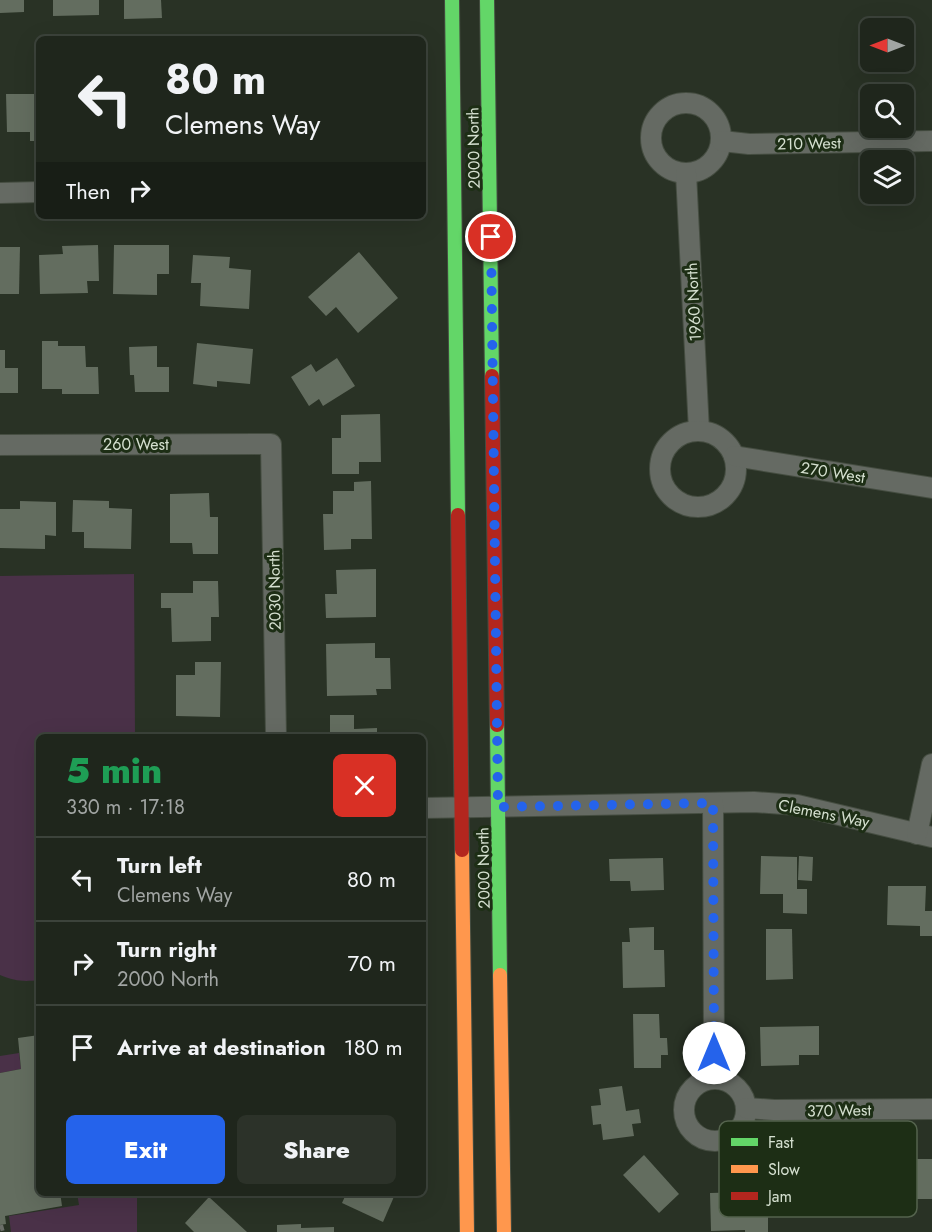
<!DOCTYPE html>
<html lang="en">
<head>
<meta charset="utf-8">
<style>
	:root { --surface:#1f261c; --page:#2c3229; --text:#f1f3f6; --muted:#a1a5a3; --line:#3c433b; --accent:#2563eb }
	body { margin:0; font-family:Jost,sans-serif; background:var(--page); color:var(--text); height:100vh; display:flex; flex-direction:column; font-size:22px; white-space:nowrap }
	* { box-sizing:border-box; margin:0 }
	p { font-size:20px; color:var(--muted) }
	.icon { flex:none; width:33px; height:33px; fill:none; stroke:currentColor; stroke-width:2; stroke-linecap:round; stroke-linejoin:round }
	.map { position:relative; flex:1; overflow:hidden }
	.sheet { position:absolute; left:36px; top:734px; width:390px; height:462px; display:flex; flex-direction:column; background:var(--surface); border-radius:9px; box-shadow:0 6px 24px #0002,0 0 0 2px var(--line) }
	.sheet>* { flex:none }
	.banner { position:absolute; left:36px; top:36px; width:390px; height:183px; border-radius:9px; box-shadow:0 6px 24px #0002,0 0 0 2px var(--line); background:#1f261c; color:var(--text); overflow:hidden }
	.needle { width:39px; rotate:270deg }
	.buttons { position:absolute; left:860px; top:18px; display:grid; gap:12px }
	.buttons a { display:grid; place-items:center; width:54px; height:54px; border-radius:9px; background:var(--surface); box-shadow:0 6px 24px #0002,0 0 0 2px var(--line); font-size:30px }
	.pin { position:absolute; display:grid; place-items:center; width:51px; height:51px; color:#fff; margin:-26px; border:3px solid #fff; border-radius:50%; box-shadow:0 2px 6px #0007 }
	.me { position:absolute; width:66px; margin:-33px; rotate:0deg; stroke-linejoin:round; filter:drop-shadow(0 0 4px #0008) }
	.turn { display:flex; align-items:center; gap:21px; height:126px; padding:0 30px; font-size:27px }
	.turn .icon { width:78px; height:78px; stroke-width:2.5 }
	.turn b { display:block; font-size:42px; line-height:51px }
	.then { display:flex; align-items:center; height:57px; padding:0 30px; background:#0003; gap:12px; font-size:22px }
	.round { display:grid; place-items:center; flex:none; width:63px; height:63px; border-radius:9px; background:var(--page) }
	.head { display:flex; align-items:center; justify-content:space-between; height:102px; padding:0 30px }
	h1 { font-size:36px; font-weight:800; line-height:45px; color:#1e9e55 }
	.primary-button { display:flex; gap:12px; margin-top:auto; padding:12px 30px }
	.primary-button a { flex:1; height:69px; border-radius:9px; background:var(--accent); color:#fff; font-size:24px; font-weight:800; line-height:69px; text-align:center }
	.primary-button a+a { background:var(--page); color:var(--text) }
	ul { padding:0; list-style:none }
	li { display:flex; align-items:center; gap:18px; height:84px; padding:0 30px; border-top:2px solid var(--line) }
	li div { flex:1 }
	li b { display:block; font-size:22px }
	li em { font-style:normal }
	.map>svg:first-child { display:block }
	.green { fill:#4a3148 }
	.building { fill:#636d5f }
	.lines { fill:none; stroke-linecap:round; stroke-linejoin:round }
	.street-casing { stroke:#454d41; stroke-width:22 }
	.fast-casing { stroke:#454d41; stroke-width:16 }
	.slow-casing { stroke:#454d41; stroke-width:16 }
	.jam-casing { stroke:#454d41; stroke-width:16 }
	.path { stroke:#6a6e68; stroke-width:4; stroke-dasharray:6 3; stroke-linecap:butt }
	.street { stroke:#656a63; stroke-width:20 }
	.fast { stroke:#63d668; stroke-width:14 }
	.slow { stroke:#ff974d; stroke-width:14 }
	.jam { stroke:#b3261e; stroke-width:14 }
	.route { stroke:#2563eb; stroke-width:10; stroke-dasharray:0 18 }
	.labels { text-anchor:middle; stroke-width:6; stroke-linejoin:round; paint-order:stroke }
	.street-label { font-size:16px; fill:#d5e0d0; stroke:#1d2e15 }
	.key { fill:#1d2e15; stroke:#54634d; stroke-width:1.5 }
	.key-label { font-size:16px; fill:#d5e0d0 }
</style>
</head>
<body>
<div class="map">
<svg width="932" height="1232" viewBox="0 0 932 1232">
	<rect width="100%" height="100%" fill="#293225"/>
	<g class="green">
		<path d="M 134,574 L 135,736 L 39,736 L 39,980 C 23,982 15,981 0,975 L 0,576 Z"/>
		<path d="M 19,1053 L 21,1069 L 0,1073 L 0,1056 Z"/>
		<path d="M 77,1193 L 137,1193 L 137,1232 L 11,1232 L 9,1216 L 79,1205 Z"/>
	</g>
	<g class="building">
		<path d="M 0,0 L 24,0 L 24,12 L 0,13 Z"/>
		<path d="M 53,0 L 99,0 L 99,15 L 53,16 Z"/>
		<path d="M 124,0 L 161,0 L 162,18 L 124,19 Z"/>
		<path d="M 6,94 L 39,94 L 39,141 L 30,141 L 30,132 L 7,132 Z"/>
		<path d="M 98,245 L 99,281 L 87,281 L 88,293 L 40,294 L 39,255 L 63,254 L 62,246 Z"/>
		<path d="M 114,245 L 169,245 L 169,274 L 157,274 L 157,295 L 113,294 Z"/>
		<path d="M 0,247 L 20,247 L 19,294 L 0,294 Z"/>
		<path d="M 359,252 L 398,298 L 358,333 L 336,307 L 326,316 L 308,297 Z"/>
		<path d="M 193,255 L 230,257 L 229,268 L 251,270 L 249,309 L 200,306 L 201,283 L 191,283 Z"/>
		<path d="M 42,341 L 58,341 L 58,346 L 85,346 L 86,367 L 98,367 L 99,394 L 62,394 L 62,389 L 42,389 Z"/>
		<path d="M 197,343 L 253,349 L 250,384 L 217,381 L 217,387 L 193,384 Z"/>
		<path d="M 157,346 L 157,367 L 169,367 L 169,392 L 135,392 L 134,375 L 130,375 L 129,347 Z"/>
		<path d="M 0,350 L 5,350 L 5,368 L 18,368 L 18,393 L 0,393 Z"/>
		<path d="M 337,358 L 355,386 L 323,406 L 319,399 L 309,406 L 291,377 L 311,364 L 316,372 Z"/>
		<path d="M 380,414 L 381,462 L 359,462 L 359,474 L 332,474 L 332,438 L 341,438 L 341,415 Z"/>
		<path d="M 371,481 L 372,539 L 351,539 L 351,549 L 324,550 L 323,514 L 333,514 L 333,491 L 354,491 L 354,482 Z"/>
		<path d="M 209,493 L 210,517 L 218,517 L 218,554 L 193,554 L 192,543 L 170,543 L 170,494 Z"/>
		<path d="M 73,500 L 109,501 L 109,508 L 132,509 L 131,549 L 84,548 L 84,532 L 72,532 Z"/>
		<path d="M 20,501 L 56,502 L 56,536 L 45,535 L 45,549 L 0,548 L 0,509 L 20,509 Z"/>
		<path d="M 376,569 L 376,617 L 326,618 L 325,594 L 337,594 L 336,570 Z"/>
		<path d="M 193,581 L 218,581 L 219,617 L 211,617 L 211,641 L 172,642 L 171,608 L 161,608 L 161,593 L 193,593 Z"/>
		<path d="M 375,643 L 375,658 L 390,658 L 391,689 L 376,689 L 377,695 L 327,696 L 326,644 Z"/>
		<path d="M 195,662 L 221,662 L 220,717 L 176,716 L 176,675 L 195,675 Z"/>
		<path d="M 330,715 L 354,715 L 354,729 L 377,728 L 377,736 L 330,736 Z"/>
		<path d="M 761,856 L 797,857 L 797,889 L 807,889 L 807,914 L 783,913 L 783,894 L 760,894 Z"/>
		<path d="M 799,856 L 813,857 L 812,881 L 798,880 Z"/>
		<path d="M 663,858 L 664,890 L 631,891 L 630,881 L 610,881 L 609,859 Z"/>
		<path d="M 888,886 L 926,886 L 925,911 L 932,911 L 932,936 L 920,936 L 920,926 L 887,925 Z"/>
		<path d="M 654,927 L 654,950 L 664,950 L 665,987 L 623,988 L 622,942 L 630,942 L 629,928 Z"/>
		<path d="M 766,929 L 792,929 L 793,979 L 766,980 Z"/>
		<path d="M 633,1014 L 659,1014 L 660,1038 L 667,1038 L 668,1055 L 661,1055 L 661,1068 L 634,1068 Z"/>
		<path d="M 819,1026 L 819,1055 L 799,1055 L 799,1065 L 761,1066 L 760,1027 Z"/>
		<path d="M 39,1035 L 39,1192 L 60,1192 L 62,1206 L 5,1216 L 6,1224 L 0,1225 L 0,1073 L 21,1069 L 18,1038 Z"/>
		<path d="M 622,1086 L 626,1111 L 639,1109 L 641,1123 L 632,1124 L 634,1136 L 603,1140 L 601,1124 L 593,1125 L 591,1106 L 601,1105 L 599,1089 Z"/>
		<path d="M 644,1155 L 679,1194 L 659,1213 L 623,1175 Z"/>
		<path d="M 899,1159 L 932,1159 L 932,1199 L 898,1199 L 898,1194 L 877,1194 L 877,1170 L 899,1170 Z"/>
		<path d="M 347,1192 L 396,1192 L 383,1222 L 342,1203 Z"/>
		<path d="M 746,1192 L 747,1214 L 768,1214 L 768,1232 L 745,1232 L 745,1230 L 711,1231 L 710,1193 Z"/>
		<path d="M 209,1197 L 247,1232 L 194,1232 L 185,1223 Z"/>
		<path d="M 301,1224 L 301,1228 L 334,1227 L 334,1232 L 277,1232 L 277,1225 Z"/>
	</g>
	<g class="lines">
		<defs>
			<g id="street">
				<circle cx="686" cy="138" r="35"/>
				<path d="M 722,141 L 749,144 L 932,141"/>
				<path d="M 686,173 L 699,431"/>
				<path d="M 0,193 L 39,192"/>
				<circle cx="698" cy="469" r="38"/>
				<path d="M 0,445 L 271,444 L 276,736"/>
				<path d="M 734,456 L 932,488"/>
				<path d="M 423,808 L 754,802 L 797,805 L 932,837"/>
				<path d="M 917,834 L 932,764"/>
				<path d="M 711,1078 L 714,1053 L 713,803"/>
				<circle cx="715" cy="1110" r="31"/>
				<path d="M 746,1108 L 774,1110 L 932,1109"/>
			</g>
			<g id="fast">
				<path d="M 452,0 L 458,515"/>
				<path d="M 487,0 L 492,376"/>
				<path d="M 497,725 L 500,975"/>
			</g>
			<g id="slow">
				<path d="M 462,850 L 467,1232"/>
				<path d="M 500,975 L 504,1232"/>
			</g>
			<g id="jam">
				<path d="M 492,376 L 497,725"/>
				<path d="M 458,515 L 462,850"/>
			</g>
		</defs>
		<use href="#street" class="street-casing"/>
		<use href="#fast" class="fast-casing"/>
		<use href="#slow" class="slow-casing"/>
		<use href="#jam" class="jam-casing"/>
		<g class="path">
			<path d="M 60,1196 L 72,1192"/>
			<path d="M 1,1225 L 3,1232"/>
		</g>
		<use href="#street" class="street"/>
		<use href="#fast" class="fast"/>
		<use href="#slow" class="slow"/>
		<use href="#jam" class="jam"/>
	</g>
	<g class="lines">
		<path class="route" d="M 491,237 L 498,807 L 713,803 L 714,1053"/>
	</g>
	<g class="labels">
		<g class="street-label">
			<text transform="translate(809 143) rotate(-1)" y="6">210 West</text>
			<text transform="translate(473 148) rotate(-91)" y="6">2000 North</text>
			<text transform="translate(693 302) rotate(-93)" y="6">1960 North</text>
			<text x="136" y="450">260 West</text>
			<text transform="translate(833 472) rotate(9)" y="6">270 West</text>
			<text transform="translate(274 590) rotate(-91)" y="6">2030 North</text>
			<text transform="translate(824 813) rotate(11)" y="6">Clemens Way</text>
			<text transform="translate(483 868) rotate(-91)" y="6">2000 North</text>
			<text transform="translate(839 1110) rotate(-1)" y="6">370 West</text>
		</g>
	</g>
	<rect x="719" y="1121" width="198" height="96" rx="9" class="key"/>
	<rect x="731" y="1138" width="27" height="8" fill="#63d668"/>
	<rect x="731" y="1165" width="27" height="8" fill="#ff974d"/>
	<rect x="731" y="1192" width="27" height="8" fill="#b3261e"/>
	<g class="key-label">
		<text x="768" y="1148">Fast</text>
		<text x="768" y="1175">Slow</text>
		<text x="768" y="1202">Jam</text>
	</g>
</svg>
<div class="buttons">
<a><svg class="needle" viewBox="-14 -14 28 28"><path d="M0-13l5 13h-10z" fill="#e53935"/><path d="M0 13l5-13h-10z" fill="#a1a5a3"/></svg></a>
<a><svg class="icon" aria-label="search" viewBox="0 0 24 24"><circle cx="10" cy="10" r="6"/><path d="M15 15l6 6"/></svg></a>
<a><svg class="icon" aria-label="layers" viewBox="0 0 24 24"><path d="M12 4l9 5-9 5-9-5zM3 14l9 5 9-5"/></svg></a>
</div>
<div class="pin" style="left:491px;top:237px;background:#d93025"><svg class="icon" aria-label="arrive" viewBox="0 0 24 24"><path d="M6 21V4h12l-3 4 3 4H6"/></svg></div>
<svg class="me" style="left:714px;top:1053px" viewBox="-20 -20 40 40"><circle r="19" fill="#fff"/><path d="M0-13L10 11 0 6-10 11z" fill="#2563eb"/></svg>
<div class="banner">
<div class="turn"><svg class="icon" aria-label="left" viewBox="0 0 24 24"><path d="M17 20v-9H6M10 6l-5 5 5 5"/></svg><div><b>80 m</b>Clemens Way</div></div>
<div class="then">Then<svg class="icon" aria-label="right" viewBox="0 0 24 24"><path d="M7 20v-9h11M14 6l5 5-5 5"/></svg></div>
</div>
<section class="sheet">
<div class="head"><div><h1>5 min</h1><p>330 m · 17:18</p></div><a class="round" style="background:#d93025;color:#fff"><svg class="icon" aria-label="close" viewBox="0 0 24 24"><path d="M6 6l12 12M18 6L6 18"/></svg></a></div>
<ul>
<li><svg class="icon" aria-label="left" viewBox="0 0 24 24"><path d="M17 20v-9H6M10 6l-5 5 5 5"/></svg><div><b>Turn left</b><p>Clemens Way</p></div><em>80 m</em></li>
<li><svg class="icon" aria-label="right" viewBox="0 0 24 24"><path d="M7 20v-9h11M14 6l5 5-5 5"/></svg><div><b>Turn right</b><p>2000 North</p></div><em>70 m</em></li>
<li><svg class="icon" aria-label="arrive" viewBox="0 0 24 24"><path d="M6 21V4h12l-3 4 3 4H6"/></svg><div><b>Arrive at destination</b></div><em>180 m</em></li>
</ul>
<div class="primary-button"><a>Exit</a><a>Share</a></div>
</section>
</div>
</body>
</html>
